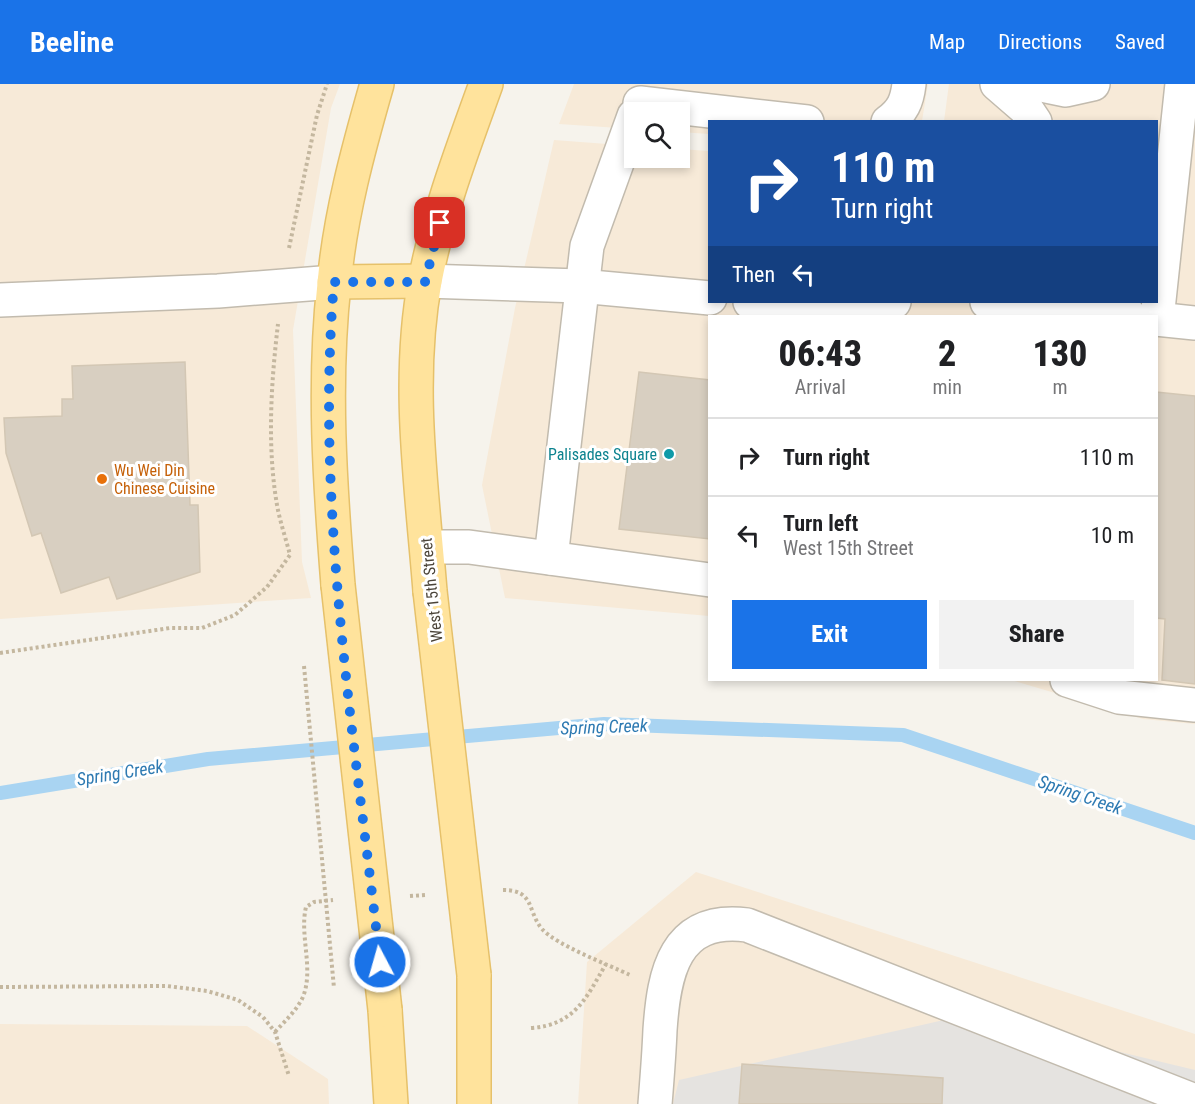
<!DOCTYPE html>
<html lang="en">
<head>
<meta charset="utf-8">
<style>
	:root { --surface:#fff; --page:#f2f2f2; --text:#202124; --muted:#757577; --line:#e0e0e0; --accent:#1a73e8 }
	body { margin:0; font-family:"Roboto Condensed",sans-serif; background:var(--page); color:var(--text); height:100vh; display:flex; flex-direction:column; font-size:22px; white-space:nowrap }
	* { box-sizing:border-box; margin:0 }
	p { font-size:20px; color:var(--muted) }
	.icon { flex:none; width:33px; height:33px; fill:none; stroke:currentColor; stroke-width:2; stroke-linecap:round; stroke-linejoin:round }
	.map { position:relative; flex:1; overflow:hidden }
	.sheet { position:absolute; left:708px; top:231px; width:450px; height:366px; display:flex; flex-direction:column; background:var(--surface); border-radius:0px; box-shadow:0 3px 9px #0003 }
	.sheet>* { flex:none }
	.banner { position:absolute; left:708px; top:36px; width:450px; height:183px; border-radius:0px; box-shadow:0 3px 9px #0003; background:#1a4fa0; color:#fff; overflow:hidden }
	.tools { position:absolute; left:624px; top:18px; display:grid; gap:12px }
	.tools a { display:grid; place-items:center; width:66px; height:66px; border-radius:0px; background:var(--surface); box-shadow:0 3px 9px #0003; font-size:30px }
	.pin { position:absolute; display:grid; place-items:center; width:51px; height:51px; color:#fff; margin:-26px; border-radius:12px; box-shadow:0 3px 9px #0006 }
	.me { position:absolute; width:66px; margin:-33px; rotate:354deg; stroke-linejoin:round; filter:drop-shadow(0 0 4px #0008) }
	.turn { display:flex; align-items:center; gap:21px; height:126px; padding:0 24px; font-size:27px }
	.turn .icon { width:78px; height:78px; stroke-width:2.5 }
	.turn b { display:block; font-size:42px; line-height:51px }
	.then { display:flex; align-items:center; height:57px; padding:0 24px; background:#0003; gap:12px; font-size:22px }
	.eta { display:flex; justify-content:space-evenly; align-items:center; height:102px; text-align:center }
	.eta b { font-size:36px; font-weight:800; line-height:42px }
	.button { display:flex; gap:12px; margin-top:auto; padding:12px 24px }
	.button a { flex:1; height:69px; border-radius:0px; background:var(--accent); color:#fff; font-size:24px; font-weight:800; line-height:69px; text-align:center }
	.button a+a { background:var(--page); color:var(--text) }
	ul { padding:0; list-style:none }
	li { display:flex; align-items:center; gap:18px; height:78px; padding:0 24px; border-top:2px solid var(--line) }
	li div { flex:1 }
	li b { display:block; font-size:22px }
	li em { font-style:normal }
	header { display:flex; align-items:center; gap:36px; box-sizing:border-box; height:84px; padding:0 30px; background:var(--accent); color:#fff }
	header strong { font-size:28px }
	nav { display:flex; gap:33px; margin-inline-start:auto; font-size:21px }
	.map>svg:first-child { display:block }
	.commercial { fill:#f7ead8 }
	.parking { fill:#e5e3e0 }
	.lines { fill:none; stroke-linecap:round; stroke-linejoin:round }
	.stream { stroke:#a9d4f2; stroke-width:14 }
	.building { fill:#d8cfc1; stroke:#d3c7b4; stroke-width:1.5 }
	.minor-casing { stroke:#c2bbae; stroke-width:36 }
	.major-casing { stroke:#e6c16a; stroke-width:36 }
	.path { stroke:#c4b79f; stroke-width:4; stroke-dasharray:3 3; stroke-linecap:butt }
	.minor { stroke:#fff; stroke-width:33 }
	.major { stroke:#ffe39c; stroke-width:33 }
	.major-bridge-casing { stroke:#e6c16a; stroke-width:36; stroke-linecap:butt }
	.path-bridge { stroke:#c4b79f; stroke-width:4; stroke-dasharray:3 3; stroke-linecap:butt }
	.major-bridge { stroke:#ffe39c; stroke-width:33 }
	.route { stroke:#1a73e8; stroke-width:10; stroke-dasharray:0 18 }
	.culture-dot { fill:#0f9aa8; stroke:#fff; stroke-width:2 }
	.food-dot { fill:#e8710a; stroke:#fff; stroke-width:2 }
	.labels { text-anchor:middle; stroke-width:6; stroke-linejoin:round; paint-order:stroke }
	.culture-label { font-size:16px; fill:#0d838f; stroke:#fff; text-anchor:end }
	.food-label { font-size:16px; fill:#c56008; stroke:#fff; text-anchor:start }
	.street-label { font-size:16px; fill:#4b4439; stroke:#fff }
	.water-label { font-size:18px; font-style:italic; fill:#2e7ab2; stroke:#fff }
</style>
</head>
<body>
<header>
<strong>Beeline</strong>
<nav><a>Map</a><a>Directions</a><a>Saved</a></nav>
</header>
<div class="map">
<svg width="1195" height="1020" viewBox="0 0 1195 1020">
	<rect width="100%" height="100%" fill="#f6f3ec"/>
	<g class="commercial">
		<path d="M 0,0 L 340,0 L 331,24 L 293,246 L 302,478 L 311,514 L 0,535 Z"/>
		<path d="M 574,0 L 928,0 L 922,37 L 710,38 L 709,50 L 680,48 L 680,28 L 634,28 L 634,45 L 559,40 Z"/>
		<path d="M 949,0 L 1195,0 L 1195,640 L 1143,635 L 1011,596 L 1156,596 L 1156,232 L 710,232 L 709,532 L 505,514 L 482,401 L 515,224 L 554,56 L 634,62 L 634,74 L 680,74 L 680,65 L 709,67 L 710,218 L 1156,218 L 1156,38 L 944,37 Z"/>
		<path d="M 696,788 L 1195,950 L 1195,1020 L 578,1020 L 587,878 Z"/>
		<path d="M 0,940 L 247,942 L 328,995 L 329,1020 L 0,1020 Z"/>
	</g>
	<path class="parking" d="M 966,931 L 1195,986 L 1195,1020 L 673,1020 L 679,996 Z"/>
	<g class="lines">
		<path class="stream" d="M 0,709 L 208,675 L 604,640 L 903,651 L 1195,749"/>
	</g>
	<g class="building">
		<path d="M 185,278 L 190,421 L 198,421 L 200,488 L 117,515 L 109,493 L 61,509 L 41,449 L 32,452 L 6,369 L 4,334 L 62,332 L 62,315 L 73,315 L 72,282 Z"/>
		<path d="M 639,288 L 710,296 L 710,455 L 619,445 Z"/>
		<path d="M 1156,308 L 1195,312 L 1195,600 L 1162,596 L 1165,535 L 1156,534 Z"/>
		<path d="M 742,980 L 943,994 L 942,1020 L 739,1020 Z"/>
	</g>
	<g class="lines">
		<defs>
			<g id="minor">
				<path d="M 997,0 L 1027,26 L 1035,38"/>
				<path d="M 1037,0 L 1066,6 L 1093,0"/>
				<path d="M 640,19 L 807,38"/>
				<path d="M 888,38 C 903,27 907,17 909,0"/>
				<path d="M 425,197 L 580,202 L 710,214"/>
				<path d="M 0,216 L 218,207 L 334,198"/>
				<path d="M 750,218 L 853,226 L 894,218"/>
				<path d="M 987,218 L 1130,232"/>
				<path d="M 1156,235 L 1195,239"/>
				<path d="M 1157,235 L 1182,0"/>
				<path d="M 427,463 L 469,463 L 710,496"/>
				<path d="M 551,474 L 587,162 L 634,32"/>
				<path d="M 1067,596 L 1119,613 L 1195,621"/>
				<path d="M 655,1020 C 657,995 659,971 660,946 C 664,889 674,832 747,841 L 1195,1017"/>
			</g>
			<g id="major">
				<path d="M 334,198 L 425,197"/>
				<path d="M 338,501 C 330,401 323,300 334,200 C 340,132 358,66 377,0"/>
				<path d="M 430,507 C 422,405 406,299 425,197 C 438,129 463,64 486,0"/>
				<path d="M 474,891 L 474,1020"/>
				<path d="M 385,926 L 391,1020"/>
			</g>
		</defs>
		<use href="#minor" class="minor-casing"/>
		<use href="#major" class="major-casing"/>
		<g class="path">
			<path d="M 289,164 L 317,31 L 327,0"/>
			<path d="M 0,569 L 170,544 L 202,544 L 235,531 L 267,503 L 290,471 C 286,455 280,438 277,421 C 267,363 271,299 278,240"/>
			<path d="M 503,806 C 535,806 527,827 542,845 C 556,861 609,881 630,891"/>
			<path d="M 410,812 L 426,811"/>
			<path d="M 0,903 L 167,902 L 207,907 L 238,916 L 263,933 L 275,948 L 289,992"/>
			<path d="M 531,944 C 575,941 586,914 606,880"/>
			<path d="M 275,948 C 285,937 295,928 302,915 C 315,887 299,852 306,823 L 314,818 L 333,816"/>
		</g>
		<use href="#minor" class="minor"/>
		<use href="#major" class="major"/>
		<defs>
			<g id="major-bridge">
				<path d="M 338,501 L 385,926"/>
				<path d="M 430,507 L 474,891"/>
			</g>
		</defs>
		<use href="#major-bridge" class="major-bridge-casing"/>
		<path class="path-bridge" d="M 304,582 L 334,904"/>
		<use href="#major-bridge" class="major-bridge"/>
	</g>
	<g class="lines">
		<path class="route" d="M 380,878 C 355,654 315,424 334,198 L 425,198 L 440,139"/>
	</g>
	<circle class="culture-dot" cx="669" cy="370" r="6"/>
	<circle class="food-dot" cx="102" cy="395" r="6"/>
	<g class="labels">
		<g class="culture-label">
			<text x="657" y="376">Palisades Square</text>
		</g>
		<g class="food-label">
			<text x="114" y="392">Wu Wei Din<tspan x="114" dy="18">Chinese Cuisine</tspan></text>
		</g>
		<g class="street-label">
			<text transform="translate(431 506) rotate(-96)" y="6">West 15th Street</text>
		</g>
		<g class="water-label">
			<text transform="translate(604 643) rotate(-2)" y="6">Spring Creek</text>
			<text transform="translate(120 689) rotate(-9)" y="6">Spring Creek</text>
			<text transform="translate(1080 711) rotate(19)" y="6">Spring Creek</text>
		</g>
	</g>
</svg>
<div class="tools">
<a><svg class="icon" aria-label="search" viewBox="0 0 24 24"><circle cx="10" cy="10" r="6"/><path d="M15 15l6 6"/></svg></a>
</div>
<div class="pin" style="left:440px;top:139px;background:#d93025"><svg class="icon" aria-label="arrive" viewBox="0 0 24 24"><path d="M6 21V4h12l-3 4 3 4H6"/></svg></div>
<svg class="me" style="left:380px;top:878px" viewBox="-20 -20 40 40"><circle r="17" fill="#1a73e8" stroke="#fff" stroke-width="3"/><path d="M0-11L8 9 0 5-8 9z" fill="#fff"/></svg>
<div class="banner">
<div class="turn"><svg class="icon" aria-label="right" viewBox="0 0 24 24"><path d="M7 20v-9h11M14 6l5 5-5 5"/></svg><div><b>110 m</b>Turn right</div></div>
<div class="then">Then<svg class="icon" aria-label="left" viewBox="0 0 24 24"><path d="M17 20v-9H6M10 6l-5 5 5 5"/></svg></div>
</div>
<section class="sheet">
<div class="eta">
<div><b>06:43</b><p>Arrival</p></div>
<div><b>2</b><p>min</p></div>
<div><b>130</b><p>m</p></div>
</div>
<ul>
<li><svg class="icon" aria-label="right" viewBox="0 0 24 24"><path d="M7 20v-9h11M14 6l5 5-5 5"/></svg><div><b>Turn right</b></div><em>110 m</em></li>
<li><svg class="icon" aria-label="left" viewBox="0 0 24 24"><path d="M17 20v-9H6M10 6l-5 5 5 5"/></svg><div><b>Turn left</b><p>West 15th Street</p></div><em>10 m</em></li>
</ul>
<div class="button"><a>Exit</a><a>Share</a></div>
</section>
</div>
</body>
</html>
